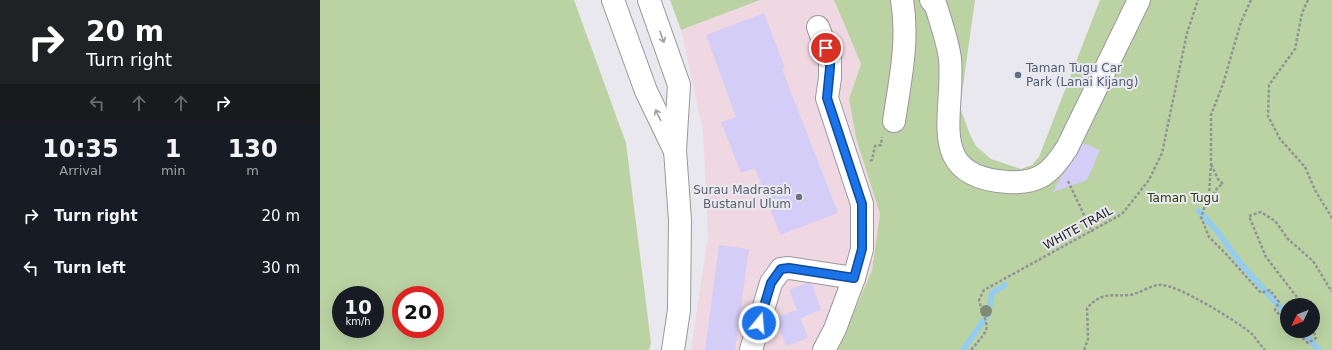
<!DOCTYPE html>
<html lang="en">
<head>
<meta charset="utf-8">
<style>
	:root { --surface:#171b24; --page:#20242c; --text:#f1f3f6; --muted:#9ea1a6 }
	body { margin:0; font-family:"DejaVu Sans",sans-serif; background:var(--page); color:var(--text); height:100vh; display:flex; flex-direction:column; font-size:15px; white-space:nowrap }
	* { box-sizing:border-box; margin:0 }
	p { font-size:13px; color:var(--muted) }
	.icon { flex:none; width:22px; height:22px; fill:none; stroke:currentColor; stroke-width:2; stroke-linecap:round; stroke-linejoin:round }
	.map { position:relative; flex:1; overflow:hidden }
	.sheet { display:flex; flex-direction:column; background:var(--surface); width:320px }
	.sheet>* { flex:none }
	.banner { background:#202124; color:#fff; overflow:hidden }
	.needle { width:26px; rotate:227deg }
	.controls { position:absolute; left:960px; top:298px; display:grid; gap:8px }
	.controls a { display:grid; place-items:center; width:40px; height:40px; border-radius:50%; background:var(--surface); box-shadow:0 4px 16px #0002; font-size:20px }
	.speed { position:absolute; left:12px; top:286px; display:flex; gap:8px; font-size:20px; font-weight:700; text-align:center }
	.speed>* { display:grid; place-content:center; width:52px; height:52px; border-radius:50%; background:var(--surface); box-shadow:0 4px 16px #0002; line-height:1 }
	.speed small { font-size:10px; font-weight:400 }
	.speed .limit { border:6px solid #d22; background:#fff; color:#111 }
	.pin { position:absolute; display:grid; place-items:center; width:34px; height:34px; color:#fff; margin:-17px; border:2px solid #fff; border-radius:50%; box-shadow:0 1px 4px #0007 }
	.me { position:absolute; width:44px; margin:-22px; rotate:17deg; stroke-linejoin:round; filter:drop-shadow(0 0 3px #0008) }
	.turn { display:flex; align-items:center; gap:14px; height:84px; padding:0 20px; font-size:18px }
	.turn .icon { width:52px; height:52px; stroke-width:2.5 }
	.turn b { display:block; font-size:28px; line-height:34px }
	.lanes { display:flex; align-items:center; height:38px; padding:0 20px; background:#0003; justify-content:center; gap:20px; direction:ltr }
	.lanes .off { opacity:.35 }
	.eta { display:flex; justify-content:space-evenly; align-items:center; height:68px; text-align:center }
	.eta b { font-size:24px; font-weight:800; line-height:28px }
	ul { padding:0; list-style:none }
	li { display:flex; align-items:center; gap:12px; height:52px; padding:0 20px }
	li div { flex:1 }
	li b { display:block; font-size:15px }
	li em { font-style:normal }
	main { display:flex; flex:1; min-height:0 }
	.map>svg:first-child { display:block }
	.education { fill:#f0d8e2 }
	.green { fill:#bbd3a3; fill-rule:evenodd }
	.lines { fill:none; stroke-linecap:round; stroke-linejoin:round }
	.stream { stroke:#96cdec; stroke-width:6 }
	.building { fill:#d4cdf7 }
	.minor-casing { stroke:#99989e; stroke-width:24 }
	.path { stroke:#939398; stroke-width:2.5; stroke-dasharray:3 2; stroke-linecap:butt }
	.minor { stroke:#fff; stroke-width:22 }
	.tree { fill:#808c72 }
	.oneway { stroke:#9e9e9f }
	.route-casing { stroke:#114b97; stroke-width:10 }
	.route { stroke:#1a73e8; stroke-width:7 }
	.service-dot { fill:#5c6f8a; stroke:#e9e8ef; stroke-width:1.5 }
	.worship-dot { fill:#6b7280; stroke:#e9e8ef; stroke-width:1.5 }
	.labels { text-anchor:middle; stroke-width:4; stroke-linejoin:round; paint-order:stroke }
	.service-label { font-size:12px; fill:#4e5e75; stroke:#e9e8ef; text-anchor:start }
	.worship-label { font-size:12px; fill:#5b616d; stroke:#e9e8ef; text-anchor:end }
	.park-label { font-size:12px; fill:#2b410b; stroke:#e9e8ef }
	.street-label { font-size:12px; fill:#28282a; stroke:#e9e8ef }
</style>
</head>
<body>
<main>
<section class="sheet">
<div class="banner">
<div class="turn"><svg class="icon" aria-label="right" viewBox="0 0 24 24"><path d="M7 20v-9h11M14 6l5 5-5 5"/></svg><div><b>20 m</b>Turn right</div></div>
<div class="lanes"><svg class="icon off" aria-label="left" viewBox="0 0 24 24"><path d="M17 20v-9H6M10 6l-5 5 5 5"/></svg><svg class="icon off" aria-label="ahead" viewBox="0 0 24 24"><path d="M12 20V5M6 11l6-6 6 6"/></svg><svg class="icon off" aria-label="ahead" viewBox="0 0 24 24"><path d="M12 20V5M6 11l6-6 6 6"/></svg><svg class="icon" aria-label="right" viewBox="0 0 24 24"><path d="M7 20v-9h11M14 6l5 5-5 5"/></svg></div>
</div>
<div class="eta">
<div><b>10:35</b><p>Arrival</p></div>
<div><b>1</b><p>min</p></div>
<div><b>130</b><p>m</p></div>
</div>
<ul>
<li><svg class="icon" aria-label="right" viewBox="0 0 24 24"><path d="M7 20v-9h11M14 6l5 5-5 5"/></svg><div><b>Turn right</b></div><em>20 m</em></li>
<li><svg class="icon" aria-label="left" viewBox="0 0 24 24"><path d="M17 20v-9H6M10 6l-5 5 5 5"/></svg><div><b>Turn left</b></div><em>30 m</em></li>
</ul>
</section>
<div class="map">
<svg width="1012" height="350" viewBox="0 0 1012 350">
	<rect width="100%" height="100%" fill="#e9e8ef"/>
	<path class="education" d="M 440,0 L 514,0 L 541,64 L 529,99 L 536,138 L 560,214 L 552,270 L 518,350 L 371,350 L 388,235 L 383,131 L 361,30 Z"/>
	<g class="green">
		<path d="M 0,0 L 254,0 L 306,143 L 331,343 L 329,350 L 0,350 ZM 21,295 L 55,295 L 55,329 L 21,329 ZM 81,295 L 115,295 L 115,329 L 81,329 Z"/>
		<path d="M 350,0 L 440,0 L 361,30 Z"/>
		<path d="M 514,0 L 655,0 L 640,107 L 650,135 L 656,146 L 671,159 L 701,169 L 712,165 L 719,157 L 780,0 L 1012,0 L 1012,350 L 518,350 L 552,270 L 560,214 L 536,138 L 529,99 L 541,64 ZM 967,305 L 993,305 L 993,331 L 967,331 Z"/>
	</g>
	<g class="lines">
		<g class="stream">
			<path d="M 879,211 L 897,231 L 921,264 L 967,315"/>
			<path d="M 668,315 L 672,293 L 685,285"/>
			<path d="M 982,331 L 999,350"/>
			<path d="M 643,350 L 664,320"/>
		</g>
	</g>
	<g class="building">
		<path d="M 444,13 L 465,68 L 462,69 L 518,213 L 460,235 L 435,168 L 421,173 L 401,122 L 416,117 L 386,35 Z"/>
		<path d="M 763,143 L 780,150 L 767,180 L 733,192 L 741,177 L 757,155 Z"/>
		<path d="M 399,245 L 429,249 L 415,350 L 385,350 Z"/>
		<path d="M 487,283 L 492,284 L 501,310 L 480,318 L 469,290 Z"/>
		<path d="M 477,310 L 488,338 L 466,346 L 455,318 Z"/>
	</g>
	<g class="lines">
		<defs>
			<g id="minor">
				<path d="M 293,0 L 326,91 L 354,149"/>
				<path d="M 329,0 L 359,85 L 355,150 L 360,220 L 359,310 L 353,350"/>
				<path d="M 611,0 L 616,6 C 621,23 628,42 630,59 C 635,115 604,177 688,182 C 719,184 731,173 747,148 L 819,0"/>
				<path d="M 498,27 L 510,59 L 510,78 L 507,98 L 542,204 L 542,249 L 534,278 L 515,329 L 504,350"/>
				<path d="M 574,121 C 580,81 589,40 582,0"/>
				<path d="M 431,350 L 451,283 L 461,269 L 469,268 L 534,278"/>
			</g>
		</defs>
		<use href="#minor" class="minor-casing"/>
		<g class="path">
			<path d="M 931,0 L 921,22 L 903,84 L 891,115 L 891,164 L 889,195 L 881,217 L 889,237 L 906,254 L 941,293 L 950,290 L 959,302 L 955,310 L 967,323"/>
			<path d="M 988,0 L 982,13 L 975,49 L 949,85 L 948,116 L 960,139 L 985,167 L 995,190 L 1012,218"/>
			<path d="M 550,161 L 552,160 L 555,146 L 561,145 L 562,137"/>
			<path d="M 748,181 L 772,232"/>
			<path d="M 889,195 L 892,196 L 898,187 L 903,184 L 898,179 L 891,164"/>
			<path d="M 983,305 L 946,257 L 929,216 L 941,212 L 955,221 L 968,239 L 993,261 L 1012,292"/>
			<path d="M 975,331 L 988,343 L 996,338 L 993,330"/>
			<path d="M 651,350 C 674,323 667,331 659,300 L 664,290 L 802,214 L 829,180 L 842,153 L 867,33 L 878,0"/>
			<path d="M 764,350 L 768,339 L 767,308 C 781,292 791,296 809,295 C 820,294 831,284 842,285 C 860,286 916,321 931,333 C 936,338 940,345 945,350"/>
		</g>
		<use href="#minor" class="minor"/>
	</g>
	<circle class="tree" cx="666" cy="311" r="6"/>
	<defs><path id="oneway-shaft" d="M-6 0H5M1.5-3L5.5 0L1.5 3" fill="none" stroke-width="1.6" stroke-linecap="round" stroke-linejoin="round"/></defs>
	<g class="oneway">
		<use href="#oneway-shaft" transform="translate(342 37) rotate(71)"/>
		<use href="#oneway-shaft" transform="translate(338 115) rotate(-116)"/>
	</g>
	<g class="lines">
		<defs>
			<path id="route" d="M 439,323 L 451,283 L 461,269 L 469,268 L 534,278 L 542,249 L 542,204 L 507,98 L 510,68 L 510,59 L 506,48"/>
		</defs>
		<use href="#route" class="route-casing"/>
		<use href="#route" class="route"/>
	</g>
	<circle class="service-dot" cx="698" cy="75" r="4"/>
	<circle class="worship-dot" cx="479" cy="197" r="4"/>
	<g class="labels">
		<g class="service-label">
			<text x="706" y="72">Taman Tugu Car<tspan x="706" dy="14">Park (Lanai Kijang)</tspan></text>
		</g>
		<g class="worship-label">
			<text x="471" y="194">Surau Madrasah<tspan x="471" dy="14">Bustanul Ulum</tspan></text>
		</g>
		<g class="park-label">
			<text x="863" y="202">Taman Tugu</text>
		</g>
		<g class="street-label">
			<text transform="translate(758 228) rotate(-29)" y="4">WHITE TRAIL</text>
		</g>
	</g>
</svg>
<div class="controls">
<a><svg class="needle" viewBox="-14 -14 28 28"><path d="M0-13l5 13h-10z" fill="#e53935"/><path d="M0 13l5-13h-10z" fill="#9ea1a6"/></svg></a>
</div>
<div class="speed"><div>10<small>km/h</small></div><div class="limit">20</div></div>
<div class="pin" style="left:506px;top:48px;background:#d93025"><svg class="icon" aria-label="arrive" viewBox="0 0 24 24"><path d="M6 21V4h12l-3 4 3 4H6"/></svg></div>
<svg class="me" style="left:439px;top:323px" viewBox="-20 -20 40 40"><circle r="17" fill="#1a73e8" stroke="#fff" stroke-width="3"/><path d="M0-11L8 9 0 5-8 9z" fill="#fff"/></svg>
</div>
</main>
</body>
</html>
